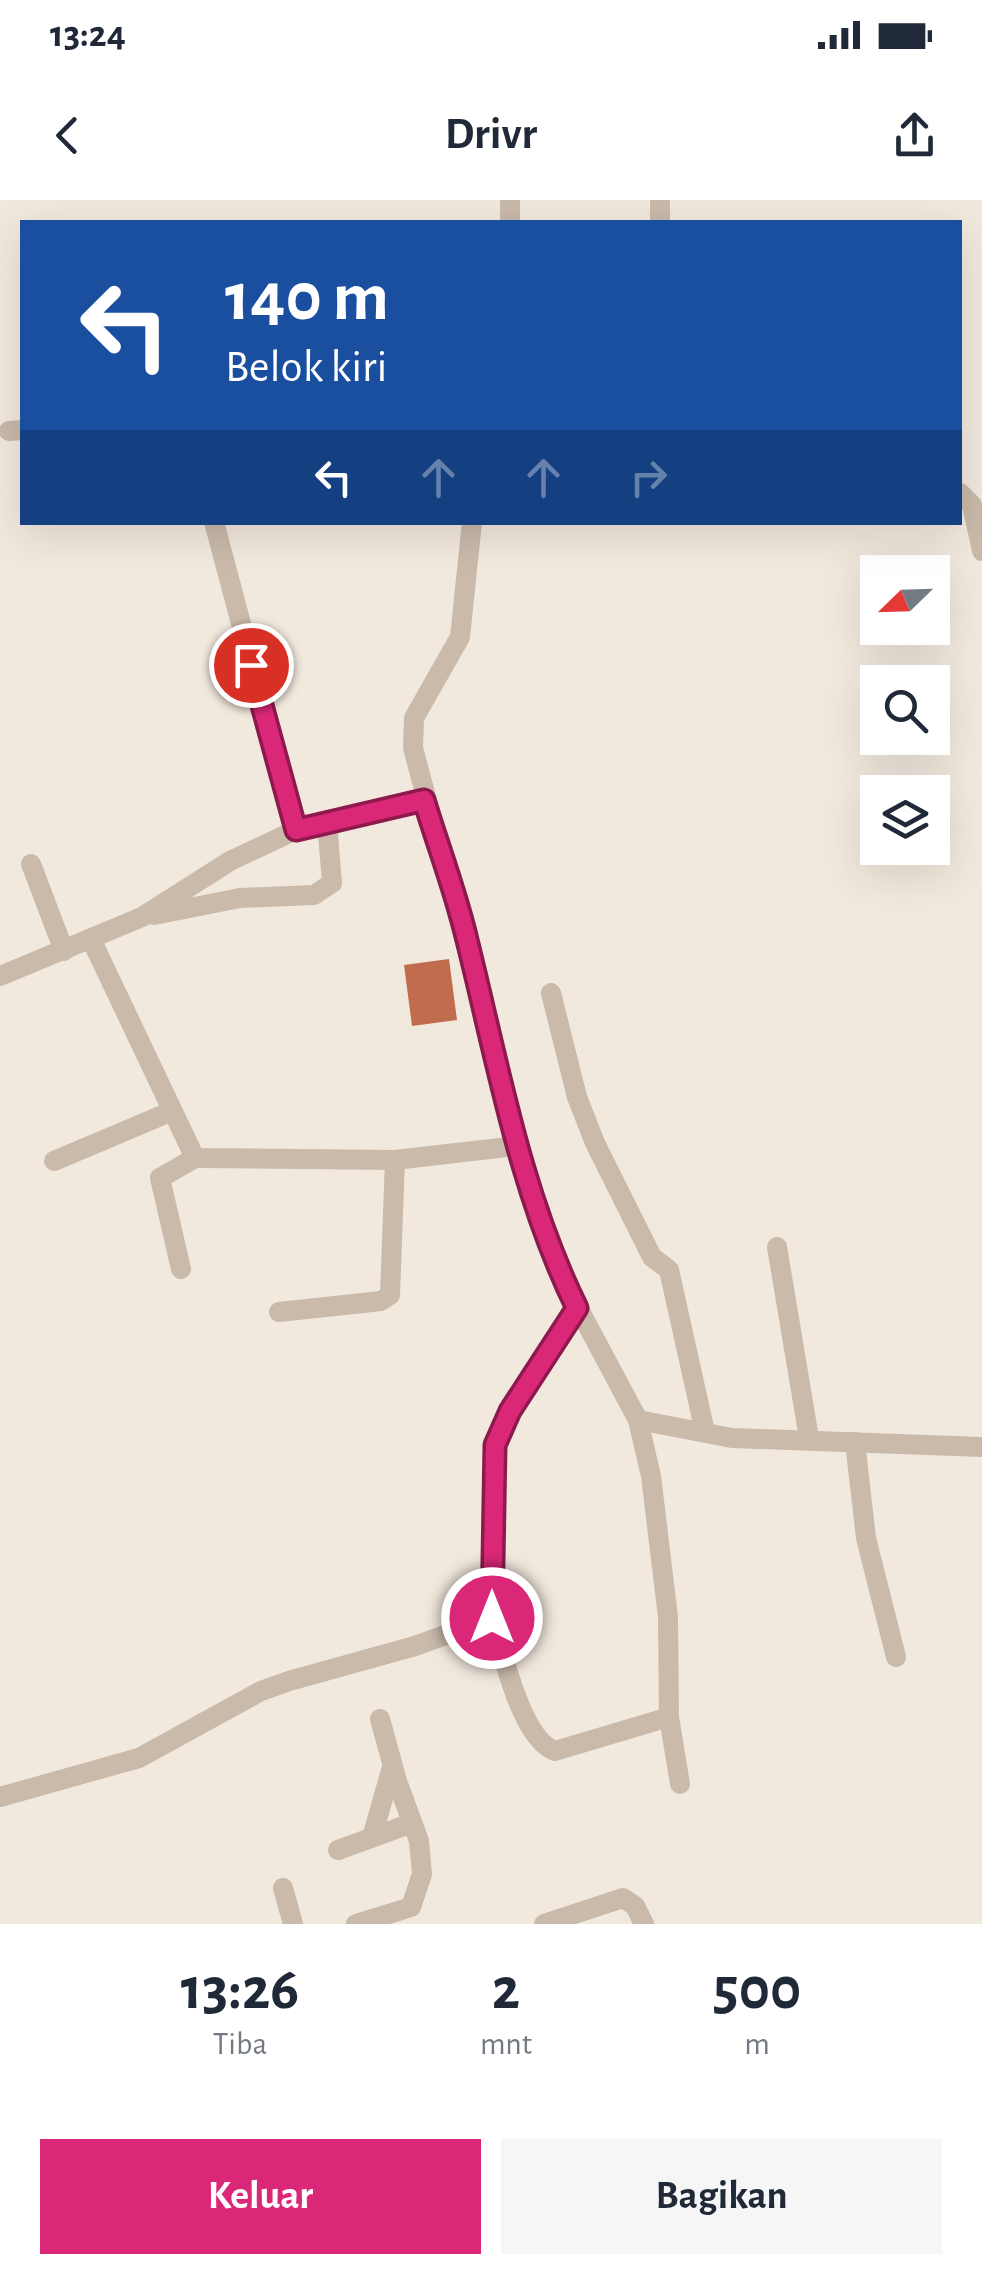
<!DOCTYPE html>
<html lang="id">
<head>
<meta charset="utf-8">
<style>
	:root { --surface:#fff; --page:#f6f6f7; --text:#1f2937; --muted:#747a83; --accent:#db2777 }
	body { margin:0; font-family:"Alegreya Sans",sans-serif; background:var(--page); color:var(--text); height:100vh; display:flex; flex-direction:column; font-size:38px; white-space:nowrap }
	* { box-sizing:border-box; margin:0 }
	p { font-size:32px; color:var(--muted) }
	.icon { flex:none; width:55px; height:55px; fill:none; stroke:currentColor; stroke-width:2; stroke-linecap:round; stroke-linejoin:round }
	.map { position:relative; height:1724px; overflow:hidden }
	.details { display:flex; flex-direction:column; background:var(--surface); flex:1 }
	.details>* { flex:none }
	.hud { position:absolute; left:20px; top:20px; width:942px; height:305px; border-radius:0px; box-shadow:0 10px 40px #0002; background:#1a4fa0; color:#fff; overflow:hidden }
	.needle { width:65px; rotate:247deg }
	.buttons { position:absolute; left:860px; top:355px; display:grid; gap:20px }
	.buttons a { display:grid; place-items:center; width:90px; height:90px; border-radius:0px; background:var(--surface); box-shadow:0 10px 40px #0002; font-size:50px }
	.pin { position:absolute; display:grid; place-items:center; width:85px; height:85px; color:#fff; margin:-42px; border:5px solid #fff; border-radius:50%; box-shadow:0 2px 10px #0007 }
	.me { position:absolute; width:110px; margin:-55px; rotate:0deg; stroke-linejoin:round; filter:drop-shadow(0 0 8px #0008) }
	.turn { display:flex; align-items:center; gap:35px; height:210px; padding:0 40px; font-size:45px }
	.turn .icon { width:130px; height:130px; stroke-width:2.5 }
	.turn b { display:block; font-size:70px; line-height:85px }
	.lanes { display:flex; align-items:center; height:95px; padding:0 40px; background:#0003; justify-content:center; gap:50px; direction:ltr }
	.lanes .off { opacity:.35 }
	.eta { display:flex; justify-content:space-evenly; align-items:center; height:170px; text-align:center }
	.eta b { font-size:60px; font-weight:600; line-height:70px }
	.action { display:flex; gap:20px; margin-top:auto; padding:20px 40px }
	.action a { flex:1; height:115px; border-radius:0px; background:var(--accent); color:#fff; font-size:40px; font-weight:600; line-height:115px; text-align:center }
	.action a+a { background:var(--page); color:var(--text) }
	.status { display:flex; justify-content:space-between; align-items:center; height:70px; padding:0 50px; background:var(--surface); direction:ltr }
	.status svg { height:28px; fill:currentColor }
	header { display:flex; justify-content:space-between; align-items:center; height:130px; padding:0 40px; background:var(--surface); font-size:45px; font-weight:600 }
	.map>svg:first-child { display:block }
	.building { fill:#c16d4d }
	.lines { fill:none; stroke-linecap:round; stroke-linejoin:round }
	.minor { stroke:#c9baaa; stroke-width:20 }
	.route-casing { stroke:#8e194d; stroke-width:25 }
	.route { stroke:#db2777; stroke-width:18 }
</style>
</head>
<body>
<div class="status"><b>13:24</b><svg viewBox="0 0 49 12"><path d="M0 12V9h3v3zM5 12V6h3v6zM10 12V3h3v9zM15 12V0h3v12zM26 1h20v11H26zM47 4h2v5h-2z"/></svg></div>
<header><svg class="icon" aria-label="back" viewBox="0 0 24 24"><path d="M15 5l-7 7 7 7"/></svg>Drivr<svg class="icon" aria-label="share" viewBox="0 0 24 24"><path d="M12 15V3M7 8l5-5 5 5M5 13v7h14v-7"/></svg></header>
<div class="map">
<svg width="982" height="1724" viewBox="0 0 982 1724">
	<rect width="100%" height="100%" fill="#f2e9de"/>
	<path class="building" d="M 449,759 L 457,820 L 412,826 L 404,765 Z"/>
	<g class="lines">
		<g class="minor">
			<path d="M 510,22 L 510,0"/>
			<path d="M 660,22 L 660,0"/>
			<path d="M 9,231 L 22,230"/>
			<path d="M 960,293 L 972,305 L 982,351"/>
			<path d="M 214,322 L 296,630"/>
			<path d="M 472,322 L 460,437 L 414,518 L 413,548 L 536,1008 L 558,1070 L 638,1220 L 651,1276 L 668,1417 L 669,1517 L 680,1584"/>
			<path d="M 31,664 L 64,751"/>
			<path d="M 154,715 L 240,698 L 314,695 L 332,683 L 327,621"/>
			<path d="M 91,739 L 195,958 L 395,960 L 517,946"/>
			<path d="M 0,776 L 142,717 L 230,661 L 296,630 L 423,600"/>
			<path d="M 551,793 L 577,897 L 595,943 L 652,1057 L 669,1070 L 705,1232"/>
			<path d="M 54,961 L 170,912"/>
			<path d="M 777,1047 L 809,1238"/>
			<path d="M 181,1069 L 160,978 L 195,958"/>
			<path d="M 279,1112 L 381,1101 L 390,1095 L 395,960"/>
			<path d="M 638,1220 L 732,1238 L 982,1247"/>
			<path d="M 855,1242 L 866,1338 L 896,1457"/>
			<path d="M 492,1418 C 503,1453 521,1539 555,1551 L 669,1517"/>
			<path d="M 0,1597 L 139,1558 L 261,1491 L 289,1481 L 415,1446 L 492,1418 L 495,1245 L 510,1211 L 577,1108"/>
			<path d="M 372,1637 L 392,1567"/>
			<path d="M 338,1650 L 412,1623"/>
			<path d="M 283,1688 L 293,1724"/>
			<path d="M 356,1724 L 411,1707 L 422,1674 L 419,1641 L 397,1581 L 380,1519"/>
			<path d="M 544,1724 L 623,1698 L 635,1706 L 644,1724"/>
		</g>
	</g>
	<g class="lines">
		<defs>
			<path id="route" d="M 251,465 L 296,630 L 424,600 C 438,646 456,693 467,740 C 498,864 520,992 577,1108 L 510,1211 L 495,1245 L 492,1418"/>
		</defs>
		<use href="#route" class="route-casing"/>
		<use href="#route" class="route"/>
	</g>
</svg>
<div class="buttons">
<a><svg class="needle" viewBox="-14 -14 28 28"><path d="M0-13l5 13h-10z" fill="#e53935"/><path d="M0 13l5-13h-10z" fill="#747a83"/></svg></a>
<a><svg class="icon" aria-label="search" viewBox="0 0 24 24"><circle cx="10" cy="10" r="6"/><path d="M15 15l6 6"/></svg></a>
<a><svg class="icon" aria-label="layers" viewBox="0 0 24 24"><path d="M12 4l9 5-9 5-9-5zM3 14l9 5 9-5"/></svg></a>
</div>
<div class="pin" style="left:251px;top:465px;background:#d93025"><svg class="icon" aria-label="arrive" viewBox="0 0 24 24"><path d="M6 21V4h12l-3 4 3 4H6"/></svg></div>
<svg class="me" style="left:492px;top:1418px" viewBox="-20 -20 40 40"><circle r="17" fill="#db2777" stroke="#fff" stroke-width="3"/><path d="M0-11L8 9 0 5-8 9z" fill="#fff"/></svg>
<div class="hud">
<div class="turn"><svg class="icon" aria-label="left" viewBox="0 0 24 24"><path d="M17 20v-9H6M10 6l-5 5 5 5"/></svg><div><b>140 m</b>Belok kiri</div></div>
<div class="lanes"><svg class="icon" aria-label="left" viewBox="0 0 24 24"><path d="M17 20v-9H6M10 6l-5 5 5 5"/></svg><svg class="icon off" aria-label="ahead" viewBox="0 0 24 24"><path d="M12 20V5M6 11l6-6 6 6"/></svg><svg class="icon off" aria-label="ahead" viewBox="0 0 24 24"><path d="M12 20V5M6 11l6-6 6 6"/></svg><svg class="icon off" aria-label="right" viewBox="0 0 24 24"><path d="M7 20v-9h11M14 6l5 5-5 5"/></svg></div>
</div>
</div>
<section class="details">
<div class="eta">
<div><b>13:26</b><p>Tiba</p></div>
<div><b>2</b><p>mnt</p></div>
<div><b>500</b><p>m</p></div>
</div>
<div class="action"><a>Keluar</a><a>Bagikan</a></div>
</section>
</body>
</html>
